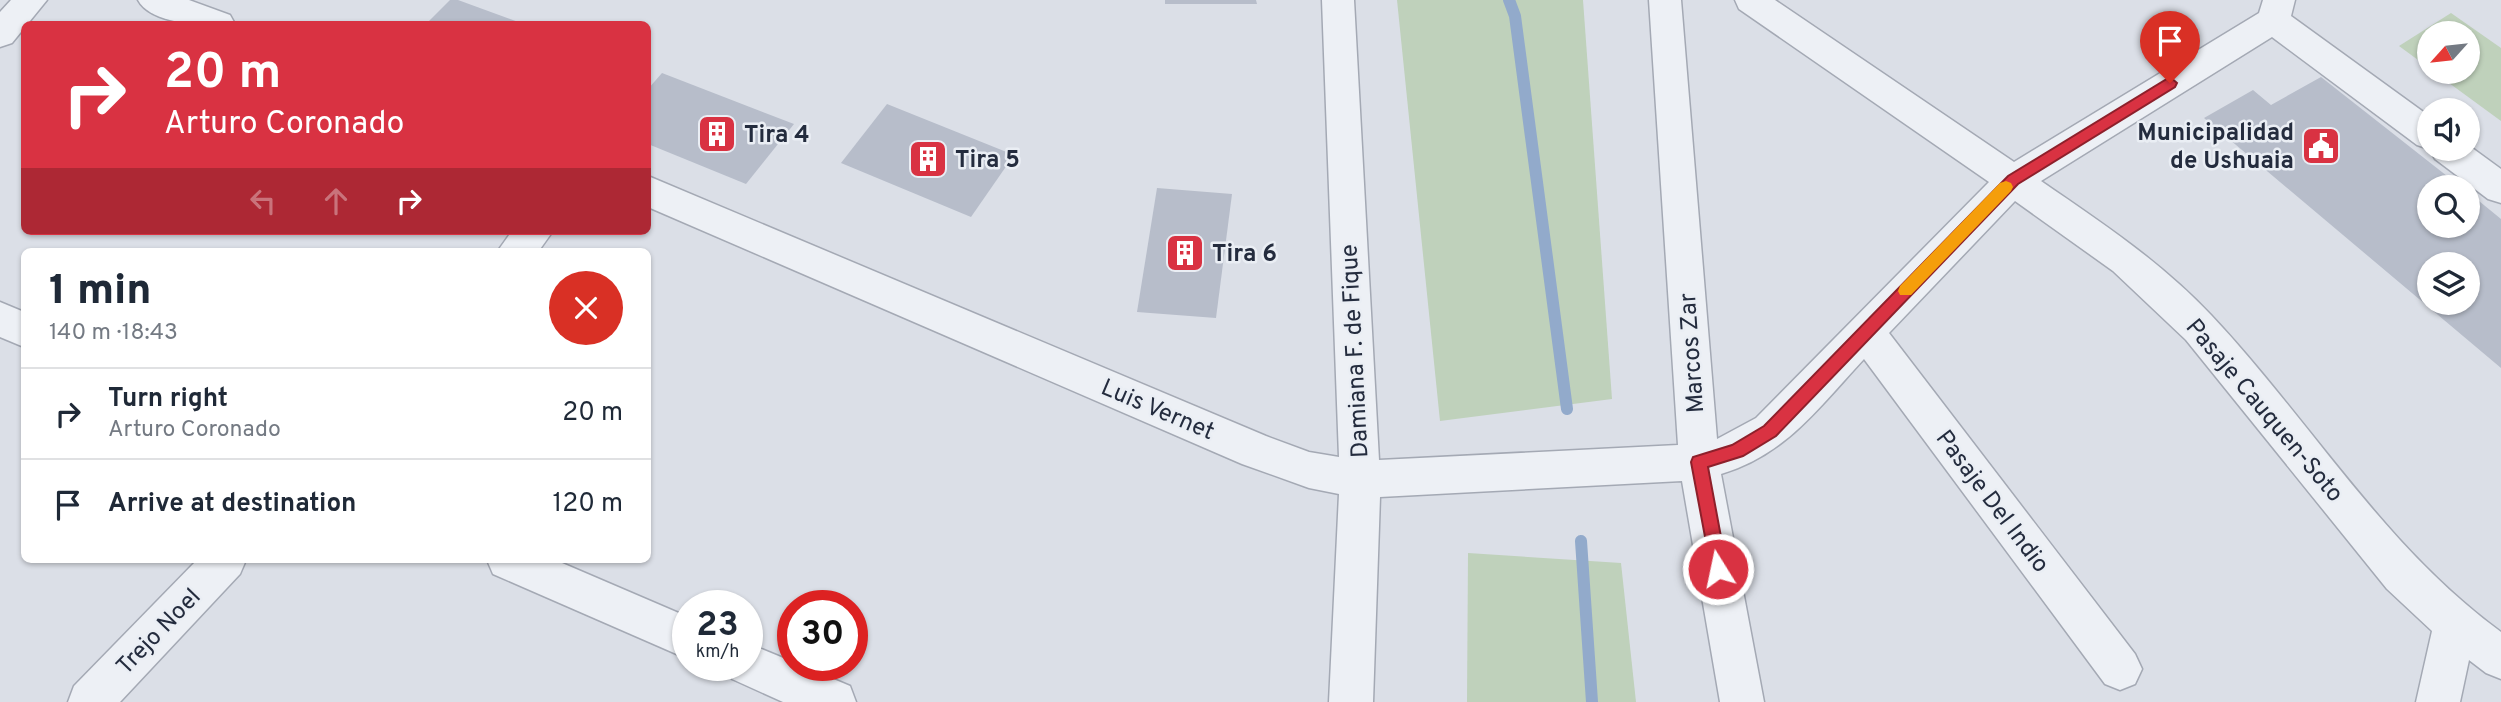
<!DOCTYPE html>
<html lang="en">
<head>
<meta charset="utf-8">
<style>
	:root { --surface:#fff; --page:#f2f2f3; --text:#1f2937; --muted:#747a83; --line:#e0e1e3 }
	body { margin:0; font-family:Overpass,sans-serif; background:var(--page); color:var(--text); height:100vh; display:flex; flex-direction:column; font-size:26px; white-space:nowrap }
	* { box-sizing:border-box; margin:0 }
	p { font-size:23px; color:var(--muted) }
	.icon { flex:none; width:38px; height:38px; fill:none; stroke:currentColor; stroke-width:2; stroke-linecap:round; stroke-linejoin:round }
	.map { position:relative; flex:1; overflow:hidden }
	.details { position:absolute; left:21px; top:248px; width:630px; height:315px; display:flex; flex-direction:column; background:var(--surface); border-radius:10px; box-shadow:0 2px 5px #0004 }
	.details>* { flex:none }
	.hud { position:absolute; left:21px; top:21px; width:630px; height:214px; border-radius:10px; box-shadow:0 2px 5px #0004; background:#d93242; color:#fff; overflow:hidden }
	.needle { width:46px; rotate:243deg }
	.buttons { position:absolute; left:2417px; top:21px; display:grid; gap:14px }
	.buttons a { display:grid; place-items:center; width:63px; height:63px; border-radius:50%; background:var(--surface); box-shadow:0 2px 5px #0004; font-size:35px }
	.speed { position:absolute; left:672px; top:590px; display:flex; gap:14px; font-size:35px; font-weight:700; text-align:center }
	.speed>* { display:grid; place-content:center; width:91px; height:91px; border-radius:50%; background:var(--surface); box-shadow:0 2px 5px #0004; line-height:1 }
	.speed small { font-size:18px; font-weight:400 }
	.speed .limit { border:10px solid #d22; background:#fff; color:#111 }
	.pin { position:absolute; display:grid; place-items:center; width:60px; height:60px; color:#fff; margin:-72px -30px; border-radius:50% 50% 50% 0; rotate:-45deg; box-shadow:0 0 7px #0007 }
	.pin .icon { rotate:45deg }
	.me { position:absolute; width:77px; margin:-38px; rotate:350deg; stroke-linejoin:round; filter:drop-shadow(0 0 5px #0008) }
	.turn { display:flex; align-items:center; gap:24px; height:147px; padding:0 28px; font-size:32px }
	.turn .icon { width:91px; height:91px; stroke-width:2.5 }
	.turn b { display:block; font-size:49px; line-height:60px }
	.lanes { display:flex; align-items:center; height:66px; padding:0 28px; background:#0003; justify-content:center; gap:35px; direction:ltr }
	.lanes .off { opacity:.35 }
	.round { display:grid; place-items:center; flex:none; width:74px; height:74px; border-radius:37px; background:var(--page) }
	.headline { display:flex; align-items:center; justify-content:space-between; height:119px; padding:0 28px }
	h1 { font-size:42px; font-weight:800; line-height:52px }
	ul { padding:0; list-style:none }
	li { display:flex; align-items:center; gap:21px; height:91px; padding:0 28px; border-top:2px solid var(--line) }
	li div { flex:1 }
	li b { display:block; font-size:26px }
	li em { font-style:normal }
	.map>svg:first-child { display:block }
	.green { fill:#bfd1bb }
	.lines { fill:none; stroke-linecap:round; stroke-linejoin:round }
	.stream { stroke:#92aacb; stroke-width:12 }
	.building { fill:#b7bdca; fill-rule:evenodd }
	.minor-casing { stroke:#a4a9b4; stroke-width:3 }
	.minor { fill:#edf0f5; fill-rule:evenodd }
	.route { fill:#d93242; stroke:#8d202b; stroke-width:2 }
	.slow { fill:#f59e0b }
	.labels { text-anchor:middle; stroke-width:5; stroke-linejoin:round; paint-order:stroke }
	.poi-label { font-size:24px; font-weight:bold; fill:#242c3e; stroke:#eaeef4; text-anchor:start }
	.street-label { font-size:24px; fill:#242c3e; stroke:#eaeef4 }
</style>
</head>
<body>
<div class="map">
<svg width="2501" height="702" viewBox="0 0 2501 702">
	<rect width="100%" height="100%" fill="#dbdfe7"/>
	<g class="green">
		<path d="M 1397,0 L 1583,0 L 1612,399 L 1440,421 Z"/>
		<path d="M 2451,13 L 2501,48 L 2501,121 L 2434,72 L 2468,72 L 2468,33 L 2429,33 L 2429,68 L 2399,46 Z"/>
		<path d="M 1468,553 L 1621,563 L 1636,702 L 1467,702 Z"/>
	</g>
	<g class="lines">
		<g class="stream">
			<path d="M 1509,0 L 1515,16 L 1567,409"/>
			<path d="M 1581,541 L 1592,702"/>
		</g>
	</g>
	<g class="building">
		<path d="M 450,0 L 458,0 L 524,24 L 426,24 Z"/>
		<path d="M 1165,0 L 1256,0 L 1257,4 L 1165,4 Z"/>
		<path d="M 662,73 L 794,124 L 746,184 L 648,144 L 648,89 Z"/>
		<path d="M 2321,77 L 2461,187 L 2429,187 L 2429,226 L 2468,226 L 2468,192 L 2501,219 L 2501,368 L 2204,118 L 2253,90 L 2271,105 ZM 2429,264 L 2468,264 L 2468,303 L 2429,303 Z"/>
		<path d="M 887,104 L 1014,155 L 971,217 L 841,163 Z"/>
		<path d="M 1157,188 L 1232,194 L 1216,318 L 1137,312 Z"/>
	</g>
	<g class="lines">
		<defs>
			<g id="minor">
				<path d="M 11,0 L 47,0 L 12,43 L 0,47 L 0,12 Z"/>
				<path d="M 138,0 L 189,0 L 230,15 L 235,24 C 209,26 152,26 138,0 Z"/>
				<path d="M 1322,0 L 1354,0 L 1379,460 L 1678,445 L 1649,0 L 1681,0 L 1717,439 L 1756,418 L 1989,182 L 1739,9 L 1735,0 L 1775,0 L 2014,162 L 2259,13 L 2263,0 L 2295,0 L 2291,16 L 2429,116 L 2429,149 L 2417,145 L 2272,37 L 2041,181 C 2101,222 2161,262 2211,315 C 2310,420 2383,546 2501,632 L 2501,679 L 2486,673 L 2469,660 L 2460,702 L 2416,702 L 2432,631 L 2387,589 L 2186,340 L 2113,271 L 2015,201 L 1889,333 L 2135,654 L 2142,669 L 2135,684 L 2120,690 L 2105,684 L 1864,359 C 1820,406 1786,455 1721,474 L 1764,702 L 1720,702 L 1682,481 L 1380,497 L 1373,702 L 1329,702 L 1339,494 L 1309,488 L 1242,464 L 648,207 L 648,176 L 1266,436 L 1309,452 L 1339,457 Z"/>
				<path d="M 2468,145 L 2501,169 L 2501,203 L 2488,199 L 2435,159 L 2429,149 L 2468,149 Z"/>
				<path d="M 512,231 L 553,231 L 538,252 L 497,252 Z"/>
				<path d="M 0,302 L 24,312 L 24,347 L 0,337 Z"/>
				<path d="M 197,560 L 246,560 L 240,574 L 120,702 L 68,702 L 74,686 Z"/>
				<path d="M 487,560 L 555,560 L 688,617 L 688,659 L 493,574 Z"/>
				<path d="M 747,643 L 793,662 L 793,665 L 800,665 L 850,686 L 856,702 L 783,702 L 732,679 L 726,665 L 747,665 Z"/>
			</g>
		</defs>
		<use href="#minor" class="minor-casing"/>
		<use href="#minor" class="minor"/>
	</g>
	<path class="route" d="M 2170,77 L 2177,83 L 2175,87 L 2018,184 L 1776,436 L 1743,456 L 1708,467 L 1727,569 L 1724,574 L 1718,577 L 1712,574 L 1691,462 L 1693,457 L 1732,445 L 1764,426 L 2008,176 Z"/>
	<path class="slow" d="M 2006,181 L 2011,183 L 2013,187 L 2011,191 L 1911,295 L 1900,295 L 1898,291 L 1900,286 L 2000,183 Z"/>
	<defs>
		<symbol id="building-square" viewBox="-11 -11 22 22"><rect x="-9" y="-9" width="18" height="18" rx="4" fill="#d93242" stroke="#eaeef4"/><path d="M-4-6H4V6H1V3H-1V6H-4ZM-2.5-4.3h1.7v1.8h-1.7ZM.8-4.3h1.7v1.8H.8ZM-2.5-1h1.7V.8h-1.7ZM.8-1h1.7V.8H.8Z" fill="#fff"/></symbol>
		<symbol id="civic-square" viewBox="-11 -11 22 22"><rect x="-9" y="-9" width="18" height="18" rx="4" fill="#d93242" stroke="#eaeef4"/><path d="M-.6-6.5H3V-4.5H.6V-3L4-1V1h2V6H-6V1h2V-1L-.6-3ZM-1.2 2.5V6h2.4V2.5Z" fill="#fff"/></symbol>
	</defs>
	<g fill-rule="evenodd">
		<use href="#building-square" x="695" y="112" width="44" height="44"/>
		<use href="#civic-square" x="2299" y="124" width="44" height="44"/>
		<use href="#building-square" x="906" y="137" width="44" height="44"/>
		<use href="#building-square" x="1163" y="231" width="44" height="44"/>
	</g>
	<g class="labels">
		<g class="poi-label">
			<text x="2294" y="140" text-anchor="end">Municipalidad<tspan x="2294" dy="28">de Ushuaia</tspan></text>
			<text x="744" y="142">Tira 4</text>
			<text x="955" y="167">Tira 5</text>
			<text x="1212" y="261">Tira 6</text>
		</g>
		<g class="street-label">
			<text transform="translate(1354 351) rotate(-93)" y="8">Damiana F. de Fique</text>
			<text transform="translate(1691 353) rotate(-94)" y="8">Marcos Zar</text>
			<text transform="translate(1158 409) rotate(23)" y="8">Luis Vernet</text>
			<text transform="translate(2265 410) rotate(50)" y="8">Pasaje Cauquen-Soto</text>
			<text transform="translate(1993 501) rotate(53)" y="8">Pasaje Del Indio</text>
			<text transform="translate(158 631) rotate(-46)" y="8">Trejo Noel</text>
		</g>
	</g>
</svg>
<div class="buttons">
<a><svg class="needle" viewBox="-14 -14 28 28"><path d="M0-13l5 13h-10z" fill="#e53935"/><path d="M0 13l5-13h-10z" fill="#747a83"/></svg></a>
<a><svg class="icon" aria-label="sound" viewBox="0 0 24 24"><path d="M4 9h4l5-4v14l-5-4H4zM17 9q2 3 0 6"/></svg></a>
<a><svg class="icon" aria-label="search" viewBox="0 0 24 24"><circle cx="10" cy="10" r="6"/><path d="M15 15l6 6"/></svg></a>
<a><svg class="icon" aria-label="layers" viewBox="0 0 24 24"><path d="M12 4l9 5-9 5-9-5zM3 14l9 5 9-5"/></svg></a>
</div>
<div class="speed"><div>23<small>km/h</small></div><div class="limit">30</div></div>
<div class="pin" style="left:2170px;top:83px;background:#d93025"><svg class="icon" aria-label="arrive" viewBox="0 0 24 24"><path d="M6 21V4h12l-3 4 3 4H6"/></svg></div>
<svg class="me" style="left:1718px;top:569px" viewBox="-20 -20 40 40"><circle r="17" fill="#d93242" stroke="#fff" stroke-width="3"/><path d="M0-11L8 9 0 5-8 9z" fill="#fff"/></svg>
<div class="hud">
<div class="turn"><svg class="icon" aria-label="right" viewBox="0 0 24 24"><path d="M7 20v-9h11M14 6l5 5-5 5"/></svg><div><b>20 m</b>Arturo Coronado</div></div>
<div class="lanes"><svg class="icon off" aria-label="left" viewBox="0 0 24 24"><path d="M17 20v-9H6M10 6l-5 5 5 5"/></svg><svg class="icon off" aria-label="ahead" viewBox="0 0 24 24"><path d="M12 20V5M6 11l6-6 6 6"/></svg><svg class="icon" aria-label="right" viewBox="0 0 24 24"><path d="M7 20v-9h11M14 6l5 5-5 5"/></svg></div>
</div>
<section class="details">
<div class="headline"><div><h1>1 min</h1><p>140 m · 18:43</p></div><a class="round" style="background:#d93025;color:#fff"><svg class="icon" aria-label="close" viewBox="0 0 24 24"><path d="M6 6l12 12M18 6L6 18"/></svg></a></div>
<ul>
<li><svg class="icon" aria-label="right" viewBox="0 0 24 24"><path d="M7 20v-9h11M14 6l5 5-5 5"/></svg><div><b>Turn right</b><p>Arturo Coronado</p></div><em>20 m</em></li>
<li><svg class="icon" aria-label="arrive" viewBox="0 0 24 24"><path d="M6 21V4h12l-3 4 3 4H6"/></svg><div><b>Arrive at destination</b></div><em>120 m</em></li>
</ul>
</section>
</div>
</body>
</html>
